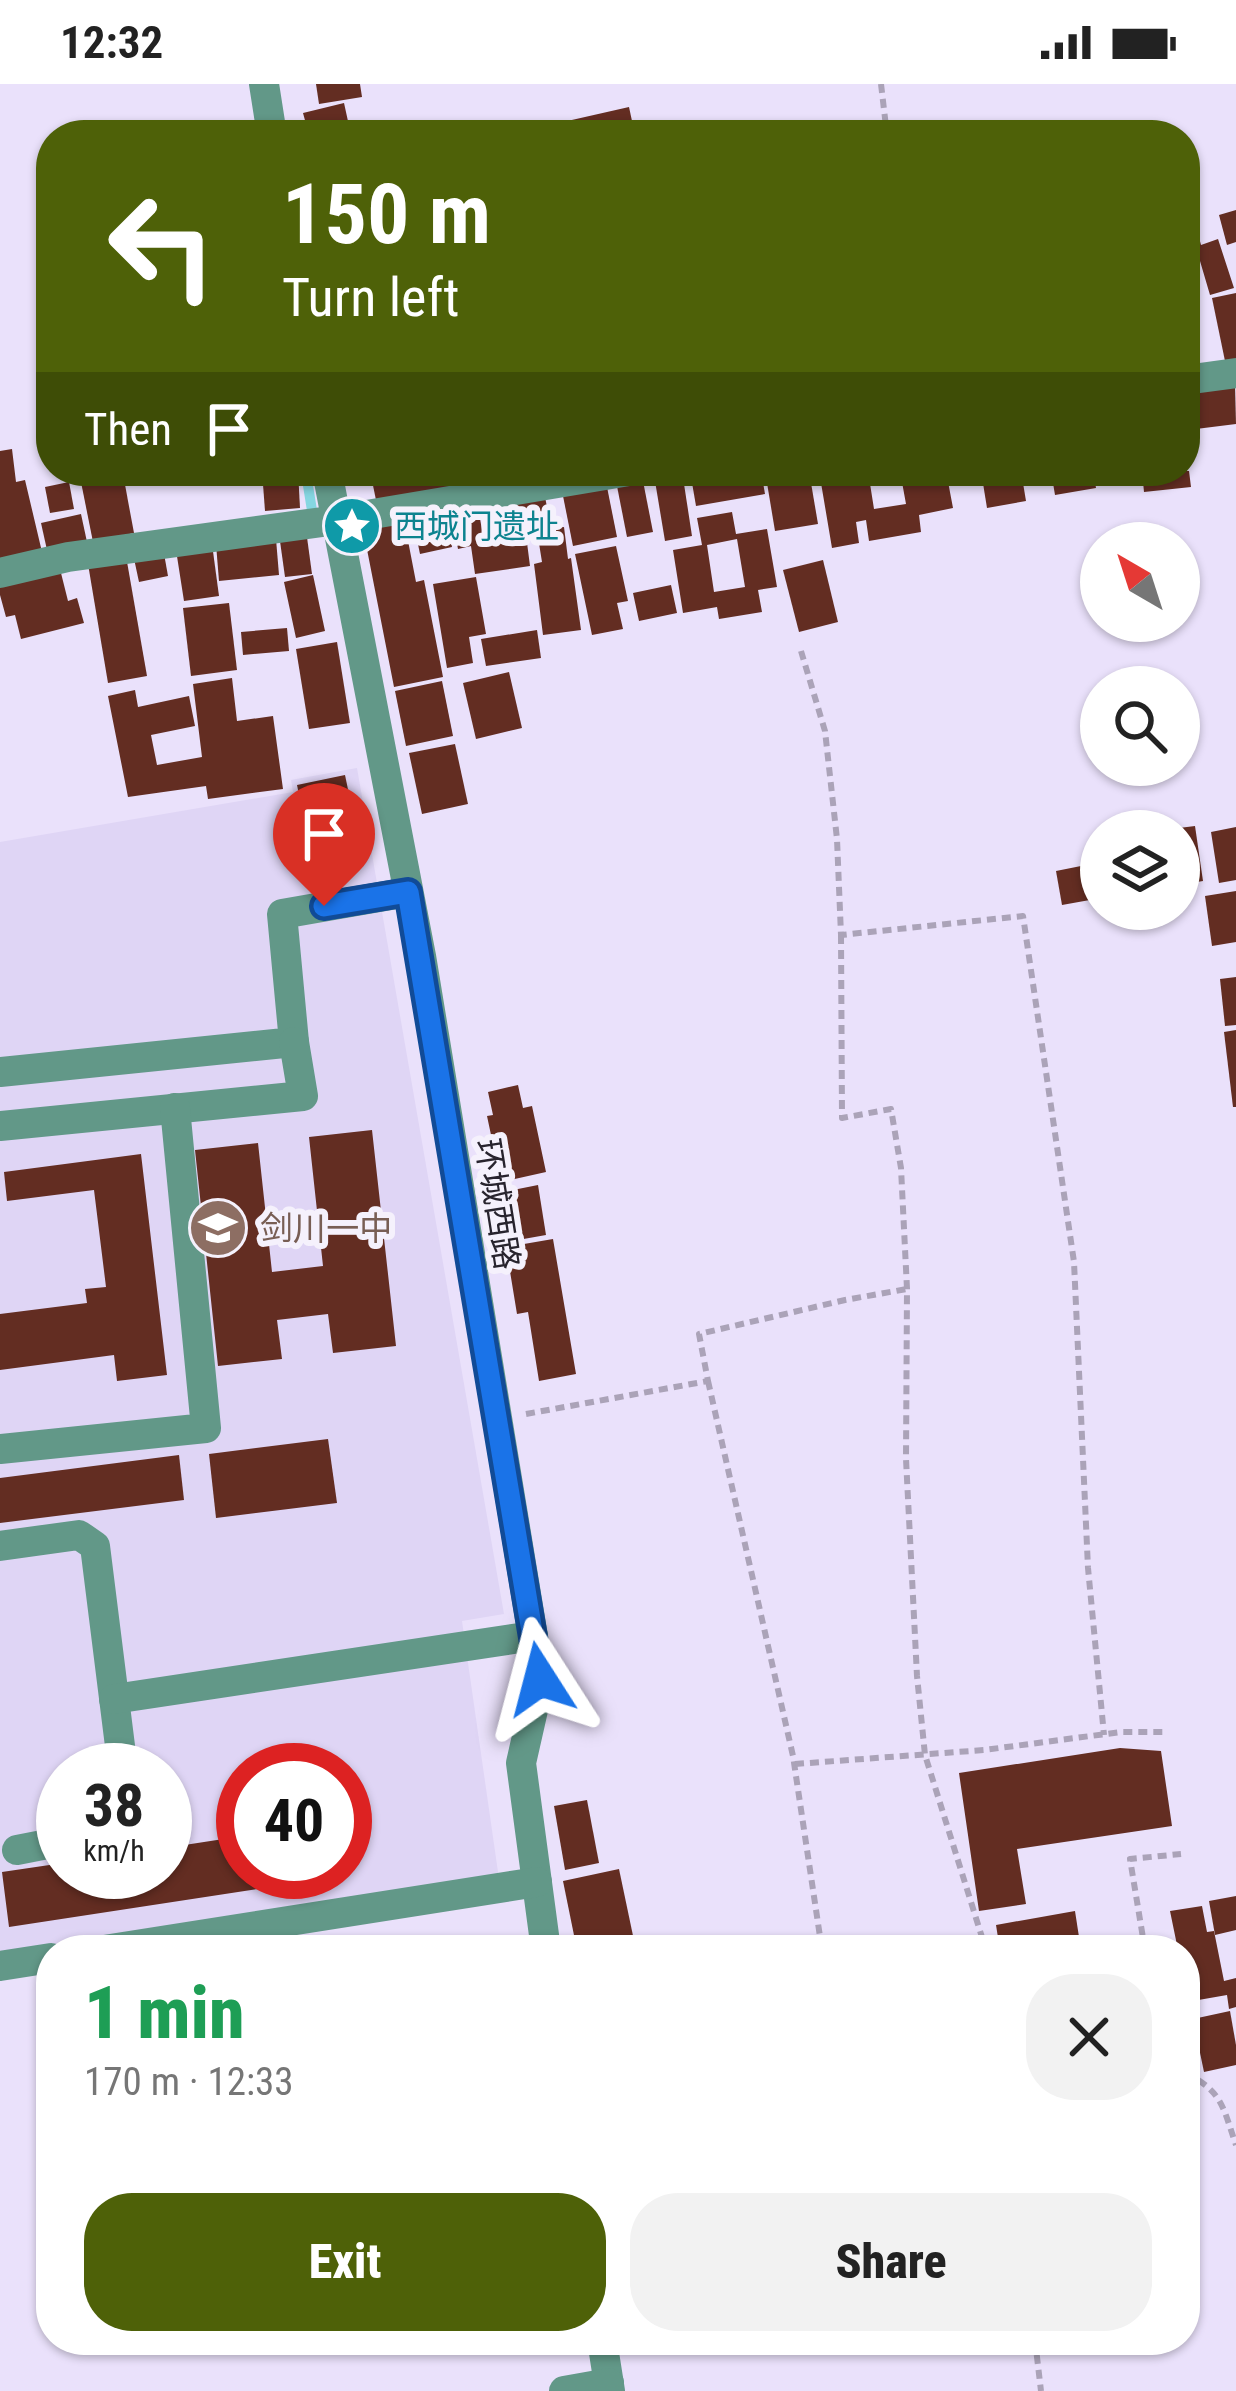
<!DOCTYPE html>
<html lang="en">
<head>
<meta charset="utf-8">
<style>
	:root { --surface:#fff; --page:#f2f2f2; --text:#222; --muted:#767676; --accent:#4e6108 }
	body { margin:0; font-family:"Roboto Condensed","Noto Sans SC",sans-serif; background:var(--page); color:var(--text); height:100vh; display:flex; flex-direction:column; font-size:45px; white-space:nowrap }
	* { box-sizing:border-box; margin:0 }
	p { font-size:39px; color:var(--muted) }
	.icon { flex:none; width:66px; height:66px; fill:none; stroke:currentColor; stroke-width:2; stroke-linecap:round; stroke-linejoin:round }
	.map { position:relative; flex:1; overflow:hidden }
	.details { position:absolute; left:36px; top:1851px; width:1164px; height:420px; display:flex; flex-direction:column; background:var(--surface); border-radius:48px; box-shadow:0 3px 9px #0004 }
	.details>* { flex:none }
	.banner { position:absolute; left:36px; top:36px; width:1164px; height:366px; border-radius:48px; box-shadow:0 3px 9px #0004; background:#4e6108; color:#fff; overflow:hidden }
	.needle { width:78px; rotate:321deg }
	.controls { position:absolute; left:1080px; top:438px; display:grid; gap:24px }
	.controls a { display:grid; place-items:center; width:120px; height:120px; border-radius:50%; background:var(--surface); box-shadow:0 3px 9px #0004; font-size:60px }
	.speed { position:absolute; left:36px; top:1659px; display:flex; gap:24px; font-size:60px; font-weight:700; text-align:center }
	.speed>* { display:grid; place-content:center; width:156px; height:156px; border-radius:50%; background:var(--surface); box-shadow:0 3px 9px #0004; line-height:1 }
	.speed small { font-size:30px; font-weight:400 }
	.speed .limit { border:18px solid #d22; background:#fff; color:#111 }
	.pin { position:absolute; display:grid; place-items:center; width:102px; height:102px; color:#fff; margin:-123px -51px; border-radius:50% 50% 50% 0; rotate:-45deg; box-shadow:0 0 12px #0007 }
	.pin .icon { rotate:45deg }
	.me { position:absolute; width:132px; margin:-66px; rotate:351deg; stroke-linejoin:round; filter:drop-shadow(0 0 9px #0008) }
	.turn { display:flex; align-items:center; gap:42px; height:252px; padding:0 48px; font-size:54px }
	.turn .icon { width:156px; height:156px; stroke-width:2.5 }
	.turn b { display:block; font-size:84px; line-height:102px }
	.then { display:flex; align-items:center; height:114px; padding:0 48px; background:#0003; gap:24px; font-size:45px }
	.round { display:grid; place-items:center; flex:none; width:126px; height:126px; border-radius:48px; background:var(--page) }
	.head { display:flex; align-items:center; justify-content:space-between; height:204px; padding:0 48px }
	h1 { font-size:72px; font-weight:800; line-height:90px; color:#1e9e55 }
	.cta { display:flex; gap:24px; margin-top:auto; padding:24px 48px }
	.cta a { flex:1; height:138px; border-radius:48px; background:var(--accent); color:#fff; font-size:48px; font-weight:800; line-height:138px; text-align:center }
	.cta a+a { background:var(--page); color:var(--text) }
	.status { display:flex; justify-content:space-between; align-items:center; height:84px; padding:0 60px; background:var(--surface); direction:ltr }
	.status svg { height:33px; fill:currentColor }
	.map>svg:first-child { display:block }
	.built { fill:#dfd5f5; fill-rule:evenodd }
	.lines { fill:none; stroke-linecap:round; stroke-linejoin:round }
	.stream { stroke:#85d6e1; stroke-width:10 }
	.building { fill:#632d22; fill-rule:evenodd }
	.path { stroke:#aba3b8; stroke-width:6; stroke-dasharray:9 6; stroke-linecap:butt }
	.minor { stroke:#629888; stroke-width:30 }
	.route-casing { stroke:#114b97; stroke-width:30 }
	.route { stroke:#1a73e8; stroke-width:21 }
	.labels { text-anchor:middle; stroke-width:12; stroke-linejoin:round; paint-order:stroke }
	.culture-label { font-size:33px; fill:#0d838f; stroke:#f5f1fc; text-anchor:start }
	.street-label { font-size:33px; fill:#28242e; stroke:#f5f1fc }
	.education-label { font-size:33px; fill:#785e54; stroke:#f5f1fc; text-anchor:start }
</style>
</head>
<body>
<div class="status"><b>12:32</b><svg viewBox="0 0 49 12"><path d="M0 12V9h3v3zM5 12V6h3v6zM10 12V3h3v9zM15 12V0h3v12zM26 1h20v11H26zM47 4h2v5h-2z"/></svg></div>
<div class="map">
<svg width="1236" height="2307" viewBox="0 0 1236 2307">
	<rect width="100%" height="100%" fill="#eae1fb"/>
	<path class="built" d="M 357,684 L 504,1530 L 462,1537 L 499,1795 L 0,1869 L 0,758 L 293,708 L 291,696 ZM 63,1686 L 165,1686 L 165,1788 L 63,1788 ZM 243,1686 L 345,1686 L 345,1788 L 243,1788 Z"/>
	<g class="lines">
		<path class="stream" d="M 306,389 L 314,439"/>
	</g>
	<g class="building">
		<path d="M 316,0 L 360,0 L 362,13 L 319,20 Z"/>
		<path d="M 344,19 L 351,51 L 309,51 L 303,29 Z"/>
		<path d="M 629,23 L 635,51 L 566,51 L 563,38 Z"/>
		<path d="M 1236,126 L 1236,158 L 1227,161 L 1219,131 Z"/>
		<path d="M 1196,142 L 1201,161 L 1218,155 L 1234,204 L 1210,211 L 1200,177 L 1185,182 L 1185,145 Z"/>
		<path d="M 1236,209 L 1236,275 L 1225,277 L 1212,214 Z"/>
		<path d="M 1235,300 L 1236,340 L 1188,346 L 1185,306 Z"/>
		<path d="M 12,365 L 16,398 L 25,396 L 42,468 L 0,479 L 0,367 Z"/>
		<path d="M 262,387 L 298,387 L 300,424 L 265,427 Z"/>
		<path d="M 370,387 L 499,387 L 500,394 L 376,416 Z"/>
		<path d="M 679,387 L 682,387 L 692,452 L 665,457 L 654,391 Z"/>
		<path d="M 690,387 L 761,387 L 765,410 L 696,422 Z"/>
		<path d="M 765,387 L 809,387 L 818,440 L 775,447 Z"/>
		<path d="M 819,387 L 868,387 L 874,425 L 906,420 L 900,387 L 946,387 L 953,424 L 919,431 L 921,448 L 869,457 L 866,436 L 856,438 L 859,459 L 832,464 Z"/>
		<path d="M 981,387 L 1021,387 L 1026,417 L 987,424 Z"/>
		<path d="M 1051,387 L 1135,387 L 1135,391 L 1095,398 L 1096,404 L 1055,411 Z"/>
		<path d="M 1142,387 L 1189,387 L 1191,403 L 1144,408 Z"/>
		<path d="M 123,390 L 134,449 L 93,458 L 81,398 Z"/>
		<path d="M 642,392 L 653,448 L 627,453 L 616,397 Z"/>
		<path d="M 69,398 L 74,425 L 50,429 L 45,403 Z"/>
		<path d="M 606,398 L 617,453 L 573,462 L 562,407 Z"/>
		<path d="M 543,403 L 550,438 L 517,445 L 511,409 Z"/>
		<path d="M 477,418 L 484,457 L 526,451 L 530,482 L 475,490 L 471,462 L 458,465 L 450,423 Z"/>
		<path d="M 732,428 L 736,450 L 767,445 L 777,503 L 758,506 L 762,528 L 719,535 L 717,523 L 683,529 L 673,466 L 702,461 L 697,434 ZM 737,455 L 745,503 L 714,508 L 707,461 Z"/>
		<path d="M 445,429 L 452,463 L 420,470 L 413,436 Z"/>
		<path d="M 81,430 L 87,458 L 47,466 L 41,439 Z"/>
		<path d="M 404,436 L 416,498 L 424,496 L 443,593 L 394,603 L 363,445 Z"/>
		<path d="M 564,443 L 568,475 L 571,474 L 581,546 L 543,551 L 534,480 L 542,478 L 537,447 Z"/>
		<path d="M 306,446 L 312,490 L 285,493 L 279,450 Z"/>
		<path d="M 276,455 L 279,491 L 219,497 L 216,460 Z"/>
		<path d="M 212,460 L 219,512 L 184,517 L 176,466 Z"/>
		<path d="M 616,462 L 628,517 L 617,519 L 623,545 L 592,551 L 575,470 Z"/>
		<path d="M 163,464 L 168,492 L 139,498 L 133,470 Z"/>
		<path d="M 126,472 L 147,592 L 108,599 L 88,480 Z"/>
		<path d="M 823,476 L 838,538 L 799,548 L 783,486 Z"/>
		<path d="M 59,481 L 68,517 L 77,514 L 84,539 L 21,555 L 15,531 L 6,533 L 0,511 L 0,496 Z"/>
		<path d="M 313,491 L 325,547 L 296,554 L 284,498 Z"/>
		<path d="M 476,493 L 486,550 L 469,553 L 473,579 L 447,584 L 433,500 Z"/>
		<path d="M 671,501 L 677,529 L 639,537 L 633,509 Z"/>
		<path d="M 229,519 L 237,586 L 191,592 L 183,524 Z"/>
		<path d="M 287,544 L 289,567 L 243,571 L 241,548 Z"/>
		<path d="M 537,546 L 541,574 L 486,582 L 481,555 Z"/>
		<path d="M 337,558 L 350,639 L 309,645 L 296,565 Z"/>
		<path d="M 509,588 L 522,644 L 476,655 L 463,599 Z"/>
		<path d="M 232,594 L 237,637 L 273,632 L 283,705 L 208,715 L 206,702 L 128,713 L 108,612 L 135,606 L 138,623 L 189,612 L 195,642 L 151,651 L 157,681 L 202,673 L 193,600 Z"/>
		<path d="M 442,597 L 453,652 L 406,662 L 395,607 Z"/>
		<path d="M 455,660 L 468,720 L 422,730 L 409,669 Z"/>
		<path d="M 345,691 L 356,744 L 308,754 L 297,701 Z"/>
		<path d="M 1195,742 L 1203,797 L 1179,801 L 1179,744 Z"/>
		<path d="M 1236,743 L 1236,796 L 1219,799 L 1211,748 Z"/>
		<path d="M 1101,778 L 1101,814 L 1062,821 L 1056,787 Z"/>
		<path d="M 1236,807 L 1236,858 L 1212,862 L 1205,812 Z"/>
		<path d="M 1236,893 L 1236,941 L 1225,942 L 1220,895 Z"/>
		<path d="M 1236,946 L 1236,1023 L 1233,1023 L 1224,948 Z"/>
		<path d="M 518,1001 L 523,1024 L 532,1022 L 546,1088 L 501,1098 L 487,1032 L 493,1031 L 488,1008 Z"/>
		<path d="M 372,1046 L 396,1262 L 333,1269 L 328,1230 L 277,1236 L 282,1275 L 218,1282 L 195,1066 L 258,1059 L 272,1188 L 323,1182 L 309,1053 Z"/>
		<path d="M 141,1070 L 167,1291 L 117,1297 L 114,1271 L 0,1286 L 0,1230 L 87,1219 L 85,1205 L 106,1203 L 94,1106 L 7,1117 L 4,1088 Z"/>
		<path d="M 538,1101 L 546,1151 L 506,1158 L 498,1109 Z"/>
		<path d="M 553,1155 L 576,1290 L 539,1297 L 528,1228 L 517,1230 L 506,1163 Z"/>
		<path d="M 328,1355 L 337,1419 L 216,1434 L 209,1370 Z"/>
		<path d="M 179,1371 L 184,1416 L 0,1439 L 0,1394 Z"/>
		<path d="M 1120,1664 L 1161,1667 L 1172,1742 L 1017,1765 L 1026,1820 L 979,1827 L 959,1689 Z"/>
		<path d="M 587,1716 L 599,1779 L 565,1786 L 554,1722 Z"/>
		<path d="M 243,1752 L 243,1788 L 262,1788 L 264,1804 L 9,1843 L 2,1788 L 63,1779 L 63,1788 L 165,1788 L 165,1764 Z"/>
		<path d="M 619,1785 L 636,1866 L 577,1866 L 563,1797 Z"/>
		<path d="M 1236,1812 L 1236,1846 L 1215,1851 L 1209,1817 Z"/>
		<path d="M 1202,1822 L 1207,1848 L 1214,1847 L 1224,1897 L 1236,1894 L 1236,1923 L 1229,1925 L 1227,1911 L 1187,1918 L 1185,1866 L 1178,1866 L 1170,1827 Z"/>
		<path d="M 1075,1827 L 1081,1866 L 1000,1866 L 996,1841 Z"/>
		<path d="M 1230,1927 L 1236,1961 L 1236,1981 L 1204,1988 L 1193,1935 Z"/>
	</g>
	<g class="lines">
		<g class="path">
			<path d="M 881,0 L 887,51"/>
			<path d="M 801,567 L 825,647 L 837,755 L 841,851 L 1023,832 L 1074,1178 L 1088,1484 L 1104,1651"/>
			<path d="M 841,851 L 842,1034 L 891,1025 L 901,1084 L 907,1205 L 906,1375 L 917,1592 L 925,1671 L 986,1866"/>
			<path d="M 708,1297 L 793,1672 L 822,1866"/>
			<path d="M 526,1330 L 708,1297 L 699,1250 L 845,1216 L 907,1205"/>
			<path d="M 795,1680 L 984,1666 L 1121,1648 L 1168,1648"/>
			<path d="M 1145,1866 L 1130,1775 L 1181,1770"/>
			<path d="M 1185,1989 C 1223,2007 1223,2024 1236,2061"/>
			<path d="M 1035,2256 L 1041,2307"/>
		</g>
		<g class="minor">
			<path d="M 264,0 L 272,51"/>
			<path d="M 1185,296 L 1236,289"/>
			<path d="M 327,387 L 421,872 L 540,1595 L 521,1679 L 546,1866"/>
			<path d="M 0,489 L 68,473 L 337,436 L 629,387"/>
			<path d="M 0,988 L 294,958 L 282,830 L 408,808"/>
			<path d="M 0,1042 L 303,1012 L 294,958"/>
			<path d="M 0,1365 L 206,1344 L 175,1024"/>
			<path d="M 0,1462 L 79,1451 L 95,1462 L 123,1686"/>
			<path d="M 114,1615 L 533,1552"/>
			<path d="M 17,1766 L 63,1757"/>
			<path d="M 104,1866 L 537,1798"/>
			<path d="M 0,1882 L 51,1874"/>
			<path d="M 602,2256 L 610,2307"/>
			<path d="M 564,2307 L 609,2299"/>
		</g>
	</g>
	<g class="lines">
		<defs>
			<path id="route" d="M 324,822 L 408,808 L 540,1595"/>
		</defs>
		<use href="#route" class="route-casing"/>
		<use href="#route" class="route"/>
	</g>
	<defs>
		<symbol id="sight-disc" viewBox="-11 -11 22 22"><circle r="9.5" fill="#0f9aa8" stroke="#f5f1fc"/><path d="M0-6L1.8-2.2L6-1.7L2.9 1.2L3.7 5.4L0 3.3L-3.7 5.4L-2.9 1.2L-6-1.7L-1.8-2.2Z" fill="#fff"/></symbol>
		<symbol id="school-disc" viewBox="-11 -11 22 22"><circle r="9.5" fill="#8d6e63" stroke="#f5f1fc"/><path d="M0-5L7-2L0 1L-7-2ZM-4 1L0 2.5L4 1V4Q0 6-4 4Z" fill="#fff"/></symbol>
	</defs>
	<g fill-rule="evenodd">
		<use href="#sight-disc" x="319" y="409" width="66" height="66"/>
		<use href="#school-disc" x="185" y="1111" width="66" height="66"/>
	</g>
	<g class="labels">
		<g class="culture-label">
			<text x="394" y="454">西城门遗址</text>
		</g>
		<g class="street-label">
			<text transform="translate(498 1120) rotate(81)" y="12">环城西路</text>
		</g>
		<g class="education-label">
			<text x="260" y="1156">剑川一中</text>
		</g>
	</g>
</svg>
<div class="controls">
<a><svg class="needle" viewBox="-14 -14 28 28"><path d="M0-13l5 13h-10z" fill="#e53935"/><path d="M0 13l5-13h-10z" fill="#767676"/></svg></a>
<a><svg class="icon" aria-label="search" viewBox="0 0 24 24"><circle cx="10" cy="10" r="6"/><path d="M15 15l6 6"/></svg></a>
<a><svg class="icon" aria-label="layers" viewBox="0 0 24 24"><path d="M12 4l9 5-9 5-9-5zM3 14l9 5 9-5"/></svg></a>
</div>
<div class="speed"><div>38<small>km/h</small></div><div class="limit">40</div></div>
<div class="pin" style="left:324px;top:822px;background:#d93025"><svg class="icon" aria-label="arrive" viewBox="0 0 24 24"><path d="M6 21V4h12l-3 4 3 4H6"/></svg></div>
<svg class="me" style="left:540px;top:1595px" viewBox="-20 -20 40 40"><path d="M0-17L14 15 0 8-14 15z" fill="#1a73e8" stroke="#fff" stroke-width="4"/></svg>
<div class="banner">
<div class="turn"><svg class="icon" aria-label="left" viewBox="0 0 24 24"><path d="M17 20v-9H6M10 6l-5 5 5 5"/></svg><div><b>150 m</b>Turn left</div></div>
<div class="then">Then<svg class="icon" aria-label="arrive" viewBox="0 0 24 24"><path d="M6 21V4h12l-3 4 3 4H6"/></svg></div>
</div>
<section class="details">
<div class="head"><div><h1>1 min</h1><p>170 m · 12:33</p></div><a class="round"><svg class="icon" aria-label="close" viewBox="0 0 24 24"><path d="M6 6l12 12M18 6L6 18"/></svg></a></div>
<div class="cta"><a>Exit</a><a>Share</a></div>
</section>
</div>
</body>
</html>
